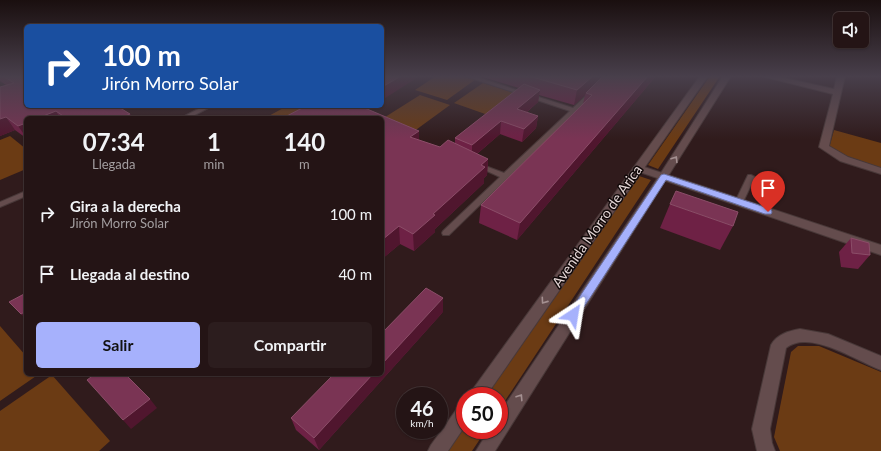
<!DOCTYPE html>
<html lang="es">
<head>
<meta charset="utf-8">
<style>
	:root { --surface:#241415; --page:#2c1d1e; --text:#f1f3f6; --muted:#a39ea0; --line:#413334; --accent:#a6b1fc }
	body { margin:0; font-family:Lato,sans-serif; background:var(--page); color:var(--text); height:100vh; display:flex; flex-direction:column; font-size:15px; white-space:nowrap }
	* { box-sizing:border-box; margin:0 }
	p { font-size:13px; color:var(--muted) }
	.icon { flex:none; width:22px; height:22px; fill:none; stroke:currentColor; stroke-width:2; stroke-linecap:round; stroke-linejoin:round }
	.map { position:relative; flex:1; overflow:hidden }
	.sheet { position:absolute; left:24px; top:116px; width:360px; height:260px; display:flex; flex-direction:column; background:var(--surface); border-radius:6px; box-shadow:0 1px 3px #0004,0 0 0 1px var(--line) }
	.sheet>* { flex:none }
	.banner { position:absolute; left:24px; top:24px; width:360px; height:84px; border-radius:6px; box-shadow:0 1px 3px #0004,0 0 0 1px var(--line); background:#1a4fa0; color:#fff; overflow:hidden }
	.buttons { position:absolute; left:833px; top:12px; display:grid; gap:8px }
	.buttons a { display:grid; place-items:center; width:36px; height:36px; border-radius:6px; background:var(--surface); box-shadow:0 1px 3px #0004,0 0 0 1px var(--line); font-size:20px }
	.speed { position:absolute; left:396px; top:387px; display:flex; gap:8px; font-size:20px; font-weight:700; text-align:center }
	.speed>* { display:grid; place-content:center; width:52px; height:52px; border-radius:50%; background:var(--surface); box-shadow:0 1px 3px #0004,0 0 0 1px var(--line); line-height:1 }
	.speed small { font-size:10px; font-weight:400 }
	.speed .limit { border:6px solid #d22; background:#fff; color:#111 }
	.pin { position:absolute; display:grid; place-items:center; width:34px; height:34px; color:#fff; margin:-41px -17px; border-radius:50% 50% 50% 0; rotate:-45deg; box-shadow:0 0 4px #0007 }
	.pin .icon { rotate:45deg }
	.me { position:absolute; width:44px; margin:-22px; rotate:33deg; stroke-linejoin:round; filter:drop-shadow(0 0 3px #0008) }
	.turn { display:flex; align-items:center; gap:14px; height:84px; padding:0 12px; font-size:18px }
	.turn .icon { width:52px; height:52px; stroke-width:2.5 }
	.turn b { display:block; font-size:28px; line-height:34px }
	.eta { display:flex; justify-content:space-evenly; align-items:center; height:68px; text-align:center }
	.eta b { font-size:24px; font-weight:700; line-height:28px }
	.button { display:flex; gap:8px; margin-top:auto; padding:8px 12px }
	.button a { flex:1; height:46px; border-radius:6px; background:var(--accent); color:#111; font-size:16px; font-weight:700; line-height:46px; text-align:center }
	.button a+a { background:var(--page); color:var(--text) }
	ul { padding:0; list-style:none }
	li { display:flex; align-items:center; gap:12px; height:60px; padding:0 12px }
	li div { flex:1 }
	li b { display:block; font-size:15px }
	li em { font-style:normal }
	.map>svg:first-child { display:block }
	.green { fill:#6b3b14 }
	.lines { fill:none; stroke-linecap:round; stroke-linejoin:round }
	.service-casing { stroke:#483838; stroke-width:2 }
	.minor-casing { stroke:#483838; stroke-width:2 }
	.secondary-casing { stroke:#483838; stroke-width:2 }
	.service { fill:#644c4d; fill-rule:evenodd }
	.minor { fill:#644c4d; fill-rule:evenodd }
	.secondary { fill:#644c4d; fill-rule:evenodd }
	.wall { fill:#6e2145 }
	.shaded-wall { fill:#50162e }
	.building { fill:#7a3454; stroke:#8b4d68 }
	.oneway { stroke:#a49091 }
	.route { fill:#a6b1fc; stroke:#6c73a4 }
	.labels { text-anchor:middle; stroke-width:3; stroke-linejoin:round; paint-order:stroke }
	.street-label { font-size:14px; fill:#e3d5d5; stroke:#110909 }
</style>
</head>
<body>
<div class="map">
<svg width="881" height="451" viewBox="0 0 881 451">
	<rect width="100%" height="100%" fill="#301b1c"/>
	<g class="green">
		<path d="M 436,76 L 464,76 L 476,79 L 447,100 L 415,90 Z"/>
		<path d="M 710,76 L 720,76 L 658,169 L 648,165 Z"/>
		<path d="M 483,83 L 515,93 L 488,115 L 454,103 Z"/>
		<path d="M 420,95 L 450,105 L 413,132 L 382,119 Z"/>
		<path d="M 287,106 L 301,106 L 315,112 L 303,118 L 265,118 Z"/>
		<path d="M 834,130 L 881,143 L 881,171 L 857,164 L 829,148 Z"/>
		<path d="M 10,136 L 26,149 L 26,169 L 0,180 L 0,140 Z"/>
		<path d="M 639,176 L 651,180 L 499,410 L 499,396 L 485,396 Z"/>
		<path d="M 0,326 L 26,356 L 26,374 L 39,374 L 0,401 Z"/>
		<path d="M 798,346 L 819,346 L 881,372 L 881,451 L 780,451 L 774,437 L 791,352 Z"/>
		<path d="M 52,375 L 110,441 L 99,451 L 0,451 L 0,411 Z"/>
		<path d="M 465,424 L 465,430 L 486,430 L 472,451 L 446,451 Z"/>
	</g>
	<g class="lines">
		<defs>
			<g id="service">
				<path d="M 465,76 L 473,76 L 573,108 L 589,93 L 594,94 L 449,235 L 443,235 L 442,233 L 443,231 L 500,177 L 476,166 L 475,165 L 476,164 L 480,164 L 504,173 L 570,111 Z"/>
				<path d="M 204,106 L 212,106 L 189,118 L 181,118 Z"/>
				<path d="M 748,175 L 751,175 L 755,177 L 742,204 L 736,204 L 735,202 Z"/>
				<path d="M 26,191 L 26,196 L 0,207 L 0,202 Z"/>
			</g>
			<g id="minor">
				<path d="M 761,76 L 775,76 L 834,89 L 837,76 L 845,76 L 829,146 L 848,157 L 881,168 L 881,174 L 840,161 L 819,147 L 833,94 Z"/>
				<path d="M 638,165 L 881,245 L 881,255 L 634,170 L 633,168 Z"/>
				<path d="M 800,329 L 828,334 L 881,356 L 881,370 C 856,361 810,329 786,348 L 770,429 L 772,443 L 775,451 L 757,451 L 752,429 L 771,345 C 777,334 789,331 800,329 Z"/>
			</g>
			<g id="secondary">
				<path d="M 700,76 L 708,76 L 486,396 L 468,396 Z"/>
				<path d="M 723,76 L 731,76 L 495,451 L 476,451 L 489,430 L 499,430 L 499,414 L 659,176 Z"/>
				<path d="M 465,404 L 465,426 L 448,451 L 428,451 L 431,445 L 459,406 Z"/>
			</g>
		</defs>
		<use href="#service" class="service-casing"/>
		<use href="#minor" class="minor-casing"/>
		<use href="#secondary" class="secondary-casing"/>
		<use href="#service" class="service"/>
		<use href="#minor" class="minor"/>
		<use href="#secondary" class="secondary"/>
	</g>
	<g class="wall">
		<path d="M 0,76 L 26,76 L 130,114 L 132,118 L 26,118 L 26,138 L 15,130 L 0,136 L 6,85 L 0,81 Z"/>
		<path d="M 479,76 L 656,76 L 517,240 L 479,223 L 481,205 L 583,104 L 585,95 L 574,105 L 539,95 L 538,102 L 527,112 L 538,116 L 536,128 L 522,142 L 500,134 L 477,154 L 488,159 L 487,175 L 484,178 L 484,183 L 435,229 L 435,232 L 414,251 L 400,244 L 382,259 L 382,118 L 367,109 L 419,131 L 419,140 L 440,147 L 455,143 L 455,138 L 519,88 Z"/>
		<path d="M 165,106 L 180,106 L 173,109 Z"/>
		<path d="M 670,204 L 733,226 L 720,250 L 660,228 Z"/>
		<path d="M 851,238 L 870,255 L 858,269 L 841,267 L 839,252 Z"/>
		<path d="M 443,312 L 319,450 L 296,430 L 291,418 Z"/>
	</g>
	<g class="shaded-wall">
		<path d="M 401,76 L 420,76 L 382,100 L 382,87 Z"/>
		<path d="M 593,76 L 601,76 L 600,81 L 586,93 L 585,95 L 574,105 L 577,90 Z"/>
		<path d="M 648,76 L 656,76 L 517,240 L 520,223 Z"/>
		<path d="M 540,90 L 538,102 L 516,121 L 517,109 Z"/>
		<path d="M 172,106 L 180,106 L 173,109 Z"/>
		<path d="M 358,106 L 372,106 L 359,114 Z"/>
		<path d="M 56,111 L 60,118 L 38,118 Z"/>
		<path d="M 130,114 L 132,118 L 120,118 Z"/>
		<path d="M 538,116 L 536,128 L 522,142 L 524,129 Z"/>
		<path d="M 6,117 L 15,130 L 0,136 L 0,119 Z"/>
		<path d="M 501,121 L 500,134 L 472,158 L 472,145 Z"/>
		<path d="M 26,123 L 26,137 L 18,126 Z"/>
		<path d="M 419,131 L 419,147 L 410,137 Z"/>
		<path d="M 488,159 L 487,175 L 484,178 L 484,183 L 435,229 L 435,232 L 414,251 L 413,234 Z"/>
		<path d="M 399,226 L 400,244 L 382,259 L 382,240 Z"/>
		<path d="M 443,298 L 443,312 L 319,450 L 314,438 L 373,374 L 382,374 L 382,364 Z"/>
		<path d="M 26,311 L 26,319 L 21,314 Z"/>
		<path d="M 150,399 L 157,408 L 131,429 L 123,420 Z"/>
	</g>
	<g class="building">
		<path d="M 3,76 L 26,76 L 26,106 L 117,106 L 130,114 L 120,118 L 66,118 L 56,111 L 38,118 L 26,118 L 26,123 L 18,126 L 6,117 L 0,119 L 0,87 L 14,83 Z"/>
		<path d="M 382,76 L 401,76 L 382,87 Z"/>
		<path d="M 529,76 L 593,76 L 577,90 Z"/>
		<path d="M 603,76 L 648,76 L 520,223 L 481,205 L 592,95 L 586,93 Z"/>
		<path d="M 524,84 L 540,90 L 517,109 L 538,116 L 524,129 L 501,121 L 472,145 L 455,138 Z"/>
		<path d="M 306,106 L 360,106 L 419,131 L 410,137 L 440,147 L 448,140 L 488,159 L 481,165 L 485,167 L 433,214 L 435,215 L 413,234 L 399,226 L 382,240 L 382,118 L 283,118 Z"/>
		<path d="M 676,191 L 738,212 L 733,226 L 670,204 Z"/>
		<path d="M 851,238 L 869,243 L 870,255 L 852,253 Z"/>
		<path d="M 426,288 L 443,298 L 382,364 L 382,333 Z"/>
		<path d="M 26,293 L 26,311 L 21,314 L 9,302 Z"/>
		<path d="M 95,374 L 125,374 L 150,399 L 123,420 L 87,380 Z"/>
		<path d="M 334,374 L 373,374 L 314,438 L 291,418 Z"/>
	</g>
	<defs><path id="oneway-chevron" d="M-2-3.5L2.5 0L-2 3.5" fill="none" stroke-width="1.6" stroke-linecap="round" stroke-linejoin="round"/></defs>
	<g class="oneway">
		<use href="#oneway-chevron" transform="translate(675 159) rotate(-58)"/>
		<use href="#oneway-chevron" transform="translate(544 301) rotate(125)"/>
		<use href="#oneway-chevron" transform="translate(520 397) rotate(-57)"/>
	</g>
	<linearGradient id="sky" x2="0" y2="1"><stop stop-color="#1a0f0f"/><stop offset="0.55" stop-color="#483f4b"/><stop offset="1" stop-color="#483f4b" stop-opacity="0"/></linearGradient>
	<rect width="881" height="139" fill="url(#sky)"/>
	<path class="route" d="M 664,174 L 771,209 L 772,212 L 771,214 L 765,214 L 666,180 L 577,318 L 570,318 L 568,315 L 570,311 L 661,175 Z"/>
	<g class="labels">
		<g class="street-label">
			<text transform="translate(597 226) rotate(-55)" y="5">Avenida Morro de Arica</text>
		</g>
	</g>
</svg>
<div class="buttons">
<a><svg class="icon" aria-label="sound" viewBox="0 0 24 24"><path d="M4 9h4l5-4v14l-5-4H4zM17 9q2 3 0 6"/></svg></a>
</div>
<div class="speed"><div>46<small>km/h</small></div><div class="limit">50</div></div>
<div class="pin" style="left:768px;top:212px;background:#d93025"><svg class="icon" aria-label="arrive" viewBox="0 0 24 24"><path d="M6 21V4h12l-3 4 3 4H6"/></svg></div>
<svg class="me" style="left:573px;top:315px" viewBox="-20 -20 40 40"><path d="M0-17L14 15 0 8-14 15z" fill="#a6b1fc" stroke="#fff" stroke-width="4"/></svg>
<div class="banner">
<div class="turn"><svg class="icon" aria-label="right" viewBox="0 0 24 24"><path d="M7 20v-9h11M14 6l5 5-5 5"/></svg><div><b>100 m</b>Jirón Morro Solar</div></div>
</div>
<section class="sheet">
<div class="eta">
<div><b>07:34</b><p>Llegada</p></div>
<div><b>1</b><p>min</p></div>
<div><b>140</b><p>m</p></div>
</div>
<ul>
<li><svg class="icon" aria-label="right" viewBox="0 0 24 24"><path d="M7 20v-9h11M14 6l5 5-5 5"/></svg><div><b>Gira a la derecha</b><p>Jirón Morro Solar</p></div><em>100 m</em></li>
<li><svg class="icon" aria-label="arrive" viewBox="0 0 24 24"><path d="M6 21V4h12l-3 4 3 4H6"/></svg><div><b>Llegada al destino</b></div><em>40 m</em></li>
</ul>
<div class="button"><a>Salir</a><a>Compartir</a></div>
</section>
</div>
</body>
</html>
